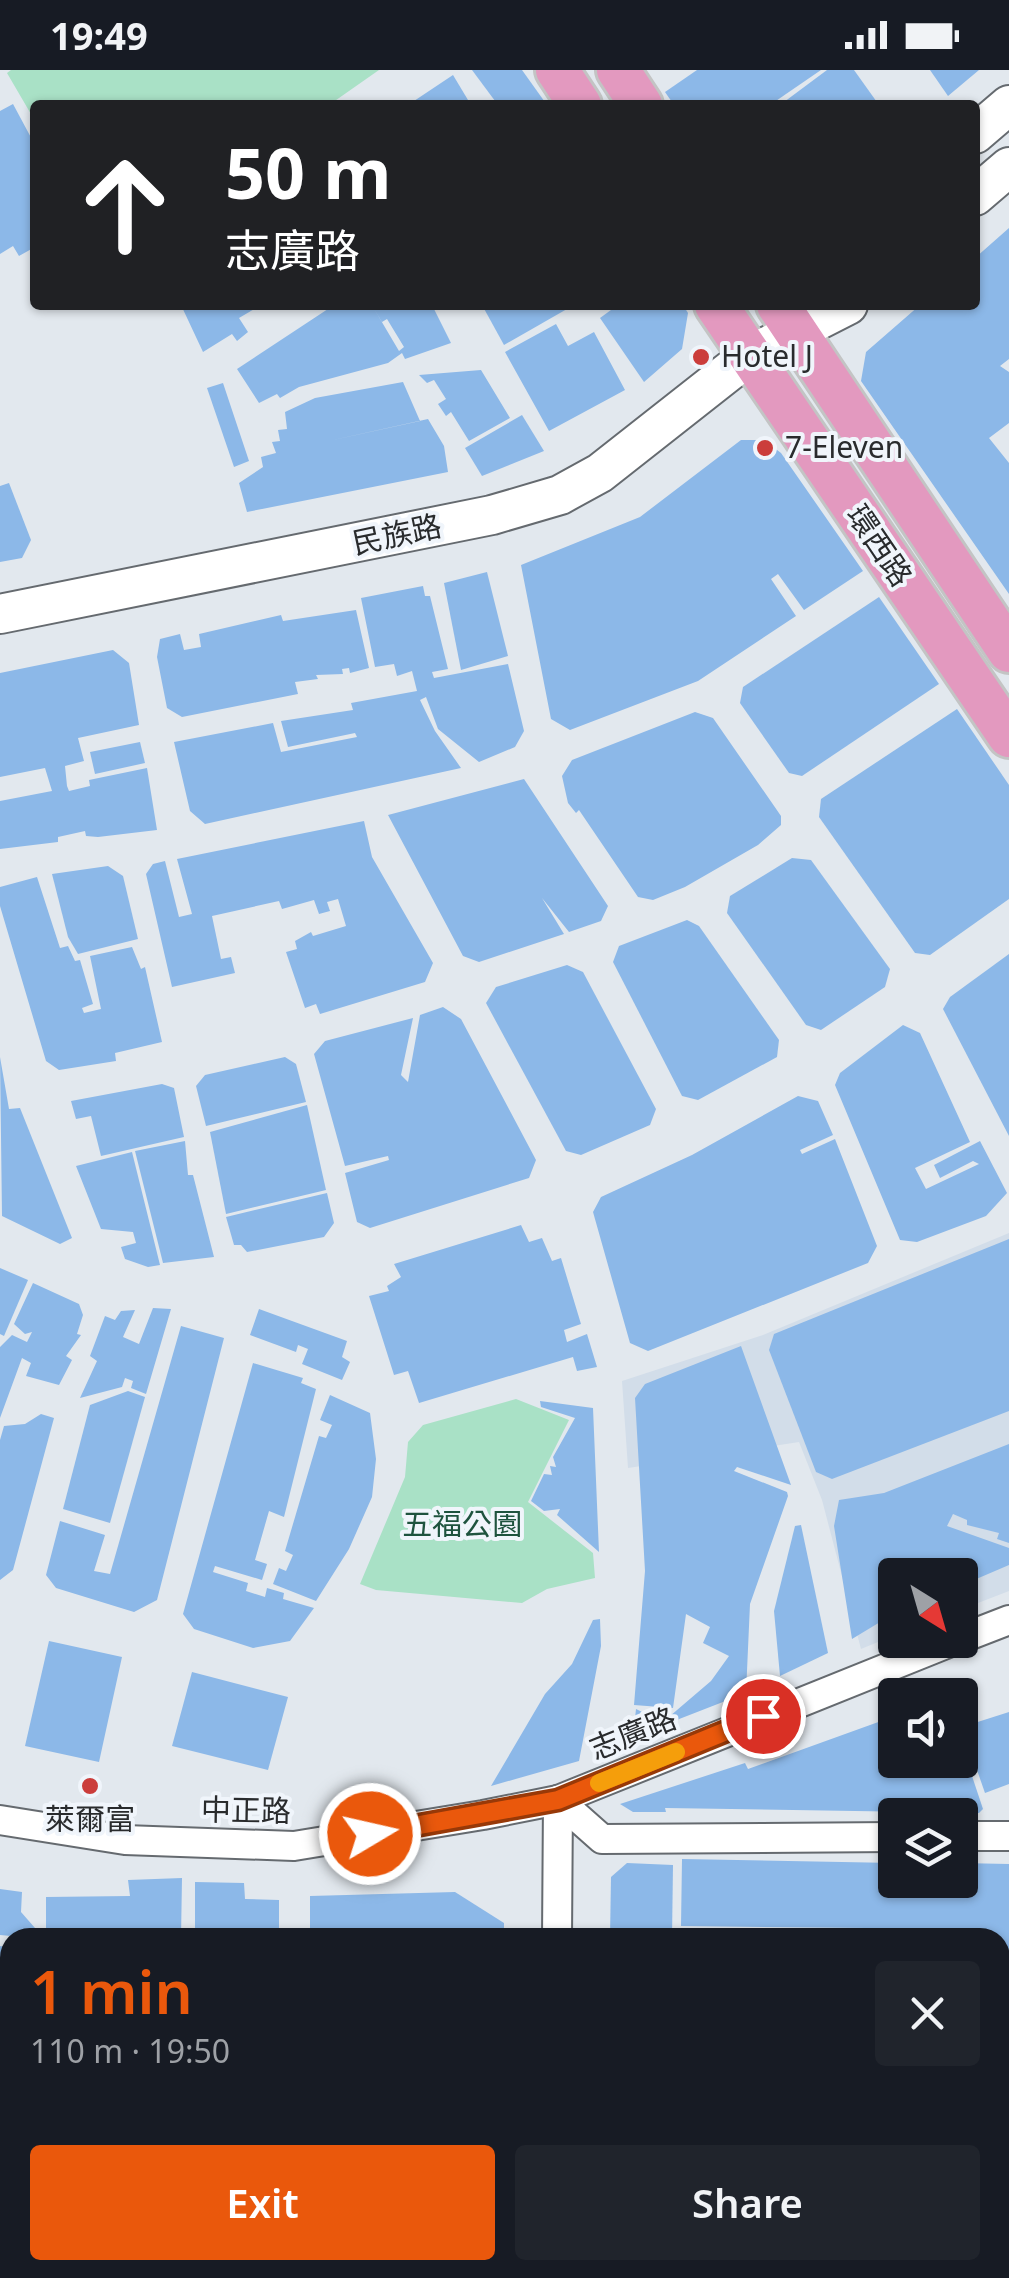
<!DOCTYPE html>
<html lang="en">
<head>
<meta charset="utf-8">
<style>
	:root { --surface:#171b24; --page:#20242c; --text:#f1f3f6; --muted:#9ea1a6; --accent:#ea580c }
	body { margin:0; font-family:"Noto Sans","Noto Sans TC",sans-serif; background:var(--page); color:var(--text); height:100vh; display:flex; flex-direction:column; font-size:38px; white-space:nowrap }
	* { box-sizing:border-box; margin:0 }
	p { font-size:32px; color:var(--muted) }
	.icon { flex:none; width:55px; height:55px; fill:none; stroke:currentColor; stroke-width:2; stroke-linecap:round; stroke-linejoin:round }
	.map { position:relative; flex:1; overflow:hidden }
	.side { position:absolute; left:0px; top:1858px; width:1010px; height:352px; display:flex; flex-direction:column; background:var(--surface); border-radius:30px 30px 0 0; box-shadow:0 2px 8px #0004 }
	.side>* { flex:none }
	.banner { position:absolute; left:30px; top:30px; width:950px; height:210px; border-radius:10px; box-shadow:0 2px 8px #0004; background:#202124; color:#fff; overflow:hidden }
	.needle { width:65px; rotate:143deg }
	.tools { position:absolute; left:878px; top:1488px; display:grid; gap:20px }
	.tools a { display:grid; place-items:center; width:100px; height:100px; border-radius:10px; background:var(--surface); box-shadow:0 2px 8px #0004; font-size:50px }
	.pin { position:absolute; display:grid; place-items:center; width:85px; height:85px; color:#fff; margin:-42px; border:5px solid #fff; border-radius:50%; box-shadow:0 2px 10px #0007 }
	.me { position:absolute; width:110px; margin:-55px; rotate:81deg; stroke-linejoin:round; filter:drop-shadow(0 0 8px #0008) }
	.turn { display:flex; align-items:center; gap:35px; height:210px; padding:0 30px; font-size:45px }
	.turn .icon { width:130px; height:130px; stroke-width:2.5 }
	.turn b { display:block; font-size:70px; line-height:85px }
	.round { display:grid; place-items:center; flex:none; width:105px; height:105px; border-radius:10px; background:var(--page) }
	.head { display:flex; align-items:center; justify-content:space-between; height:170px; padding:0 30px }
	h1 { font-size:60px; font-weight:600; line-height:75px; color:var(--accent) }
	.primary-button { display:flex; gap:20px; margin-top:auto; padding:20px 30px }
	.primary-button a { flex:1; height:115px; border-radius:10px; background:var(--accent); color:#fff; font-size:40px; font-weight:600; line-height:115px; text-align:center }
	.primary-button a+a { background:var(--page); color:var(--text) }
	.status { display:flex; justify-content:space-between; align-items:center; height:70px; padding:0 50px; background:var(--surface); direction:ltr }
	.status svg { height:28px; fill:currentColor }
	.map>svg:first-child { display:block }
	.built { fill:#d2dde9 }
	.education { fill:#f0d6d9 }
	.green { fill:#a9e1c6 }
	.building { fill:#8cb8e8; fill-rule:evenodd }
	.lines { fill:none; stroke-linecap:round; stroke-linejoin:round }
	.pedestrian-casing { stroke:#656a6f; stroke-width:25 }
	.minor-casing { stroke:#656a6f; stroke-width:32 }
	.secondary-casing { stroke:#656a6f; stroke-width:42 }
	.primary-casing { stroke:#c3c4c4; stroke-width:48 }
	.pedestrian { stroke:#fff; stroke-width:20 }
	.minor { stroke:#fff; stroke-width:28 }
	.secondary { stroke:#fff; stroke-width:38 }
	.primary { stroke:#e399bf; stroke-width:42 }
	.route-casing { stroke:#983908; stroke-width:25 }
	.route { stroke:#ea580c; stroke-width:18 }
	.slow { stroke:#f59e0b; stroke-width:18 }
	.poi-dot { fill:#cb3d3b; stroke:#f0f5fb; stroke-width:4 }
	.labels { text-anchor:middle; stroke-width:8; stroke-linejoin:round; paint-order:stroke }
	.poi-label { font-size:30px; fill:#292b2d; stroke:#f0f5fb; text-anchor:start }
	.street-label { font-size:30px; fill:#292b2d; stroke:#f0f5fb }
	.park-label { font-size:30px; fill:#1e533e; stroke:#f0f5fb }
</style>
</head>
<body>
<div class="status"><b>19:49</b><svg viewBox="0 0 49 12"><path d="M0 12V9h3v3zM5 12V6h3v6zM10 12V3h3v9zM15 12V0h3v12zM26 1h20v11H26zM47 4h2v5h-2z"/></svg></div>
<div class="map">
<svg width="1009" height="2208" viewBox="0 0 1009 2208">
	<rect width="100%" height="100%" fill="#e2e8ee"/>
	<path class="built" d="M 1009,1163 L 1009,1521 L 960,1540 L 960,1505 L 895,1505 L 895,1565 L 861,1579 L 822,1430 L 799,1372 L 628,1398 L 622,1311 L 763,1265 Z"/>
	<path class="education" d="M 1000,2051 L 1009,2051 L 1009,2208 L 622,2208 L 622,2200 L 1000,2200 Z"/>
	<g class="green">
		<path d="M 11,0 L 379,0 L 329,35 L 35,35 L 35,51 L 7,3 Z"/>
		<path d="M 516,1329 L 569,1350 L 528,1432 L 593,1483 L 595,1508 L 547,1519 L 522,1533 L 376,1520 L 360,1514 L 405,1407 L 408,1372 L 423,1355 Z"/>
		<path d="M 622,2200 L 950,2200 L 945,2208 L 622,2208 Z"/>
	</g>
	<g class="building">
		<path d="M 472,0 L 522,0 L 547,35 L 498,35 Z"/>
		<path d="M 697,0 L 821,0 L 770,35 L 674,35 L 665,22 Z"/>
		<path d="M 827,0 L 854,0 L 879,35 L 780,35 Z"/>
		<path d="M 930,0 L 979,0 L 948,26 Z"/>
		<path d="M 453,5 L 471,35 L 408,35 Z"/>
		<path d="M 13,34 L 35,75 L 35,177 L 19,186 L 13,176 L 0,184 L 0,41 Z"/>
		<path d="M 1009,158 L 1009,289 L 1000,296 L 1009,302 L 1009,353 L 989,368 L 1009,393 L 1009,524 L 861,311 L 866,282 L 920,235 L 975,235 L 975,188 Z"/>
		<path d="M 181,235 L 261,235 L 239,248 L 248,262 L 237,271 L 232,264 L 203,282 Z"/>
		<path d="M 334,235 L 432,235 L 451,273 L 405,289 L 402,283 L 388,293 L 299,317 L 280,328 L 277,324 L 259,333 L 237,299 ZM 373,237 L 382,252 L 387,249 L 404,277 L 399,281 Z"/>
		<path d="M 482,235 L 574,235 L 504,275 Z"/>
		<path d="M 608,235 L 683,235 L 688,243 L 682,279 L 644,312 L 600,248 L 611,240 Z"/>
		<path d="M 556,254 L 568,276 L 594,262 L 625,320 L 549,361 L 505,282 Z"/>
		<path d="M 481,300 L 510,348 L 469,371 L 451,342 L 446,346 L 438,334 L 446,329 L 434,310 L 427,313 L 419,305 Z"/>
		<path d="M 403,312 L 420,351 L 324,372 L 428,349 L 444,376 L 448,402 L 247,442 L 239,413 L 263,397 L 261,387 L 276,383 L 272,372 L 280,371 L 278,360 L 287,359 L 285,342 L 315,328 Z"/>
		<path d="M 223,313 L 249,391 L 234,397 L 207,318 Z"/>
		<path d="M 522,345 L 544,381 L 482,406 L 465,378 Z"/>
		<path d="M 741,370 L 764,370 L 781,383 L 863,501 L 804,540 L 778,504 L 771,509 L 796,546 L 698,611 L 570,660 L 551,649 L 521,495 L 640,447 Z"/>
		<path d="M 9,413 L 31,470 L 22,488 L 0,492 L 0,416 Z"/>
		<path d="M 487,502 L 508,586 L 461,600 L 444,513 Z"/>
		<path d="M 423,516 L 425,526 L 430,526 L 448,599 L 432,602 L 434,608 L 508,594 L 524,661 L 515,677 L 479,692 L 438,659 L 426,627 L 420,630 L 435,661 L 461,698 L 205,754 L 190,741 L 174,672 L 273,653 L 281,682 L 357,667 L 355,663 L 288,677 L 281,651 L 353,640 L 351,633 L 417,621 L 412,601 L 397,606 L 394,594 L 375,597 L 361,528 Z"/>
		<path d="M 879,527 L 939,614 L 802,706 L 789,703 L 740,633 L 743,617 Z"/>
		<path d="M 356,540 L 369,598 L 350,603 L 349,598 L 342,599 L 343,604 L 316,605 L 318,609 L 295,612 L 298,624 L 182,647 L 167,638 L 157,587 L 160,569 L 180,564 L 184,580 L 201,577 L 199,564 L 281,545 L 283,551 Z"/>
		<path d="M 113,580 L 129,593 L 139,655 L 78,668 L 84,691 L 65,696 L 67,716 L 69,721 L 90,716 L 89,710 L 147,698 L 157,760 L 98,767 L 86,766 L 85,761 L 58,767 L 58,772 L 0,779 L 0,731 L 52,721 L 45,698 L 0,707 L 0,603 Z"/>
		<path d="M 957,639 L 1009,715 L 1009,829 L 930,885 L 915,883 L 819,747 L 821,729 Z"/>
		<path d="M 695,642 L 713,648 L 781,746 L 781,755 L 758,775 L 685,817 L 653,830 L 638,827 L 579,740 L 576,743 L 568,733 L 562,706 L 572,690 Z"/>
		<path d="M 140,672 L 145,693 L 95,704 L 90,682 Z"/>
		<path d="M 524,709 L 608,836 L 601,851 L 569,862 L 542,828 L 564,864 L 479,892 L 463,886 L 388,745 Z"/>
		<path d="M 364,751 L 372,787 L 433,893 L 425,912 L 320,944 L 316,934 L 305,938 L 286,882 L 297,879 L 295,871 L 311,862 L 313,866 L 346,856 L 338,829 L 327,832 L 330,841 L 319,844 L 314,830 L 282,839 L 279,831 L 212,846 L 221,889 L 231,887 L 235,903 L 172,917 L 146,804 L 153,794 L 165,791 L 179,847 L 192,844 L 177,789 Z"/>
		<path d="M 792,788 L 811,790 L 890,899 L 885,917 L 821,960 L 806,955 L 727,843 L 730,826 Z"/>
		<path d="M 108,796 L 123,806 L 138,869 L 78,884 L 68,867 L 52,804 Z"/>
		<path d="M 37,807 L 60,878 L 68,876 L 75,891 L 80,890 L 93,934 L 82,938 L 84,943 L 101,939 L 90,886 L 132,877 L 141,899 L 145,897 L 162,972 L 115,983 L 116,991 L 59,1000 L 46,991 L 0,836 L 0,817 Z"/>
		<path d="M 687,850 L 699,856 L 779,970 L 777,987 L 698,1030 L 682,1026 L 613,892 L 619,876 Z"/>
		<path d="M 1009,884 L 1009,1066 L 943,939 L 950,927 Z"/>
		<path d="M 567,895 L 583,902 L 656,1039 L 650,1055 L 581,1085 L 566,1081 L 486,933 L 496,917 Z"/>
		<path d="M 443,937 L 461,949 L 536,1090 L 529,1108 L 370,1158 L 357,1152 L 345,1103 L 389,1090 L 388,1086 L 345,1096 L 314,984 L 325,971 L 413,948 L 401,1005 L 408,1012 L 420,945 Z"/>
		<path d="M 903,955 L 920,963 L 970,1072 L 915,1098 L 926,1119 L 979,1094 L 973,1091 L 940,1108 L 934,1095 L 980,1071 L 1007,1123 L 986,1146 L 917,1172 L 900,1170 L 835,1015 L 840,1003 Z"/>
		<path d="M 0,987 L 9,1039 L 20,1038 L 72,1168 L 60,1174 L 2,1146 Z"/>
		<path d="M 285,987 L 296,994 L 306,1032 L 206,1056 L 196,1016 L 205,1005 Z"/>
		<path d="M 162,1014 L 174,1018 L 184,1067 L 101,1086 L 91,1046 L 76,1049 L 71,1031 Z"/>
		<path d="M 798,1026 L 818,1031 L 833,1065 L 800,1080 L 802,1084 L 835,1069 L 877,1176 L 868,1193 L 648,1281 L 630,1273 L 593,1142 L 601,1127 L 692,1085 Z"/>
		<path d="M 307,1035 L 326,1120 L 226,1144 L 210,1062 Z"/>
		<path d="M 185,1071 L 188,1105 L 193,1105 L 214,1187 L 163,1193 L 135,1081 Z"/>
		<path d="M 132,1082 L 160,1195 L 148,1197 L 125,1189 L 121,1177 L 136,1173 L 133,1162 L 101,1159 L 76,1096 Z"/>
		<path d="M 327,1123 L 334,1153 L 324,1167 L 247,1182 L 241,1175 L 234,1175 L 226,1147 Z"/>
		<path d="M 521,1155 L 529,1172 L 542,1168 L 552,1191 L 561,1188 L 581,1254 L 564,1260 L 567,1272 L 587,1264 L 597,1297 L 577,1301 L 573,1287 L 419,1333 L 408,1301 L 394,1305 L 369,1226 L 389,1221 L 387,1216 L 401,1207 L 394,1194 Z"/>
		<path d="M 1009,1169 L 1009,1341 L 832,1409 L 816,1402 L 769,1280 L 774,1264 Z"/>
		<path d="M 0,1198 L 28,1210 L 4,1266 L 0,1264 Z"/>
		<path d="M 33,1213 L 79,1234 L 83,1245 L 77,1264 L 81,1265 L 66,1286 L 72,1290 L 59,1315 L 26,1306 L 31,1293 L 22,1288 L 0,1348 L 0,1277 L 12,1265 L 27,1272 L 32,1262 L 25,1264 L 14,1254 Z"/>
		<path d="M 153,1238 L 171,1239 L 146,1324 L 131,1318 L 133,1311 L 125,1308 L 122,1317 L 80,1328 L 97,1291 L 90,1286 L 105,1246 L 115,1250 L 121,1241 L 135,1240 L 123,1267 L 139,1274 Z"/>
		<path d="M 259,1239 L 347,1271 L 342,1287 L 350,1292 L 342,1310 L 302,1294 L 308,1279 L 298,1275 L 296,1282 L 250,1265 Z"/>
		<path d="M 181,1256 L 224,1268 L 157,1530 L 134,1542 L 56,1518 L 46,1505 L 60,1451 L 105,1465 L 94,1501 L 110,1504 Z"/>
		<path d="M 741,1276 L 791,1415 L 737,1397 L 734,1401 L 787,1422 L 788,1426 L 750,1534 L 746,1623 L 633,1667 L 636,1639 L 663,1652 L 711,1611 L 729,1586 L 703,1573 L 710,1557 L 686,1544 L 673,1638 L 634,1635 L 645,1501 L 635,1328 L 645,1314 Z"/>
		<path d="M 253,1293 L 303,1308 L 301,1313 L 316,1319 L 284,1447 L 269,1441 L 255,1490 L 267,1494 L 262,1510 L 215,1496 L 213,1502 L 248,1513 L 246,1521 L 265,1527 L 267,1518 L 284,1523 L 283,1529 L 314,1538 L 290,1571 L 253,1578 L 194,1559 L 183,1544 Z"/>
		<path d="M 128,1321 L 145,1327 L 110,1453 L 63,1439 L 90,1335 Z"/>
		<path d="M 330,1325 L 370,1343 L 376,1389 L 372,1427 L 349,1479 L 316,1531 L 273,1514 L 279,1498 L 286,1501 L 293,1485 L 285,1481 L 319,1366 L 326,1368 L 332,1355 L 320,1350 Z"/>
		<path d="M 540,1331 L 593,1338 L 599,1482 L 557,1445 L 560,1439 L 544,1441 L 531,1431 L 544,1404 L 552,1405 L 550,1396 L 556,1397 L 553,1387 L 575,1348 L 541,1337 Z"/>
		<path d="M 41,1344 L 54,1348 L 13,1500 L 0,1510 L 0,1370 L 4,1356 L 25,1354 Z"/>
		<path d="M 1009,1374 L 1009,1473 L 997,1469 L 999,1463 L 967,1455 L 967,1450 L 953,1444 L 947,1456 L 1009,1478 L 1009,1495 L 960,1516 L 960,1505 L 895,1505 L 895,1543 L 852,1569 L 834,1456 L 839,1430 L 884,1423 Z"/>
		<path d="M 801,1455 L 828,1583 L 780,1606 L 774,1541 L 795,1456 Z"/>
		<path d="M 600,1549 L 601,1576 L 579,1691 L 491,1716 L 545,1624 L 572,1594 L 593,1550 Z"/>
		<path d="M 49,1571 L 122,1587 L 99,1692 L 25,1676 Z"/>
		<path d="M 192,1602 L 288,1627 L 268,1700 L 172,1676 Z"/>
		<path d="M 1009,1642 L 1009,1714 L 985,1723 L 962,1657 Z"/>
		<path d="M 895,1646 L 895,1690 L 960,1690 L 960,1670 L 983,1739 L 979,1743 L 665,1738 L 666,1742 L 633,1742 L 620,1734 L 745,1693 L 748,1699 Z"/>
		<path d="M 682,1789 L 895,1793 L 895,1810 L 960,1810 L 960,1793 L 1009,1794 L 1009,1910 L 1000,1910 L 1000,1868 L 865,1868 L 866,1858 L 681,1856 Z"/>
		<path d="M 627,1793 L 673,1795 L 672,1868 L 610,1868 L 611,1807 Z"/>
		<path d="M 182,1808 L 181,1868 L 46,1868 L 46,1827 L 130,1826 L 128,1810 Z"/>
		<path d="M 195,1812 L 244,1813 L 245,1829 L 279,1830 L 279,1868 L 195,1868 Z"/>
		<path d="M 0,1819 L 22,1822 L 21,1842 L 35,1858 L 33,1868 L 0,1865 Z"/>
		<path d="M 455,1822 L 504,1853 L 504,1868 L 310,1868 L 310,1826 Z"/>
		<path d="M 0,1876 L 10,1878 L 10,1915 L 0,1913 Z"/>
		<rect x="1000" y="1934" width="9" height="85"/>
		<path d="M 0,1940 L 10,1942 L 9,1964 L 0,1974 Z"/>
		<rect x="0" y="1995" width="10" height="111"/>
		<rect x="0" y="2133" width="10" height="64"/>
		<path d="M 70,2200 L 120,2200 L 121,2208 L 83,2208 Z"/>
		<rect x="154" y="2200" width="121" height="8"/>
		<rect x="394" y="2200" width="81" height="8"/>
	</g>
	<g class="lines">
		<defs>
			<path id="pedestrian" d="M 591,2208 L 591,2200"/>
			<g id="minor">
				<path d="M 960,1569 L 1009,1550"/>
				<path d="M 558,1730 L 602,1769 L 895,1767"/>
				<path d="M 0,1750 L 125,1770 L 294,1776 L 483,1745 L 558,1730 L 956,1570"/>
				<path d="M 960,1766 L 1009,1766"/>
				<path d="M 557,1868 L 558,1730"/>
				<path d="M 559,2208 L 559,2200"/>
			</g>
			<g id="secondary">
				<path d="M 975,64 L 1009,35"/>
				<path d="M 975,126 L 1009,97"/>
				<path d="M 0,544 L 492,445 L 560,425 L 600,403 L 750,285 L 848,235"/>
			</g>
			<g id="primary">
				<path d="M 557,0 L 580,35"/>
				<path d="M 618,0 L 641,35"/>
				<path d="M 716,235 L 1009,666"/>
				<path d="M 778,235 L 1009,581"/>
			</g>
		</defs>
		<use href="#pedestrian" class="pedestrian-casing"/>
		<use href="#minor" class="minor-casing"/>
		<use href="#secondary" class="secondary-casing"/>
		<use href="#primary" class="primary-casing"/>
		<use href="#pedestrian" class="pedestrian"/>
		<use href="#minor" class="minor"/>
		<use href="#secondary" class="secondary"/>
		<use href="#primary" class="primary"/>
	</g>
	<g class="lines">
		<defs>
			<path id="route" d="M 370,1764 L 558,1730 L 763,1646"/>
		</defs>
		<use href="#route" class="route-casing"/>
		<use href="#route" class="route"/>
		<path class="slow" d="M 599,1713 L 676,1682"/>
	</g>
	<g class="poi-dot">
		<circle cx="701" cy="287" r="10"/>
		<circle cx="765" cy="378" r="10"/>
		<circle cx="90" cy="1716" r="10"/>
	</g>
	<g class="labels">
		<g class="poi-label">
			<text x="721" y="297">Hotel J</text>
			<text x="785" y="388">7-Eleven</text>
			<text x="90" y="1760" text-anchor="middle">萊爾富</text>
		</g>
		<g class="street-label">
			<text transform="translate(397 465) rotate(-12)" y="10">民族路</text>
			<text transform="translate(879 476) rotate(56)" y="10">環西路</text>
			<text transform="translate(633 1664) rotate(-22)" y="10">志廣路</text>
			<text transform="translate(246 1741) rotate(1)" y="10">中正路</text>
		</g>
		<g class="park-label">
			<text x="462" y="1465">五福公園</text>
		</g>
	</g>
</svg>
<div class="tools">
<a><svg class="needle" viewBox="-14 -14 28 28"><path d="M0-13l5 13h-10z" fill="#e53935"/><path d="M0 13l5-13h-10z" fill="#9ea1a6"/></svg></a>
<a><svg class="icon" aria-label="sound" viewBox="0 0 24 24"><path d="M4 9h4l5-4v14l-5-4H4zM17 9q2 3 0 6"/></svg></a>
<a><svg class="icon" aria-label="layers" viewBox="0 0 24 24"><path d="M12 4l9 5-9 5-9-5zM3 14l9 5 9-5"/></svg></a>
</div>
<div class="pin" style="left:763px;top:1646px;background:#d93025"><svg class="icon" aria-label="arrive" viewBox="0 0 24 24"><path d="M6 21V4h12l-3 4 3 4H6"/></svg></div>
<svg class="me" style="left:370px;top:1764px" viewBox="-20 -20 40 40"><circle r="17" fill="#ea580c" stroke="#fff" stroke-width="3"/><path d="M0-11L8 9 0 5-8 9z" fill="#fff"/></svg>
<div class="banner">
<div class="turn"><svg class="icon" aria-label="ahead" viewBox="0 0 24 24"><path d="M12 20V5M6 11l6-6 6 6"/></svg><div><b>50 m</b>志廣路</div></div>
</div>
<section class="side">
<div class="head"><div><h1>1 min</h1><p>110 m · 19:50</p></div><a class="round"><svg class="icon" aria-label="close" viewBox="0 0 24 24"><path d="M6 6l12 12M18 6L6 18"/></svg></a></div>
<div class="primary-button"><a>Exit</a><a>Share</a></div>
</section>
</div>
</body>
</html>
